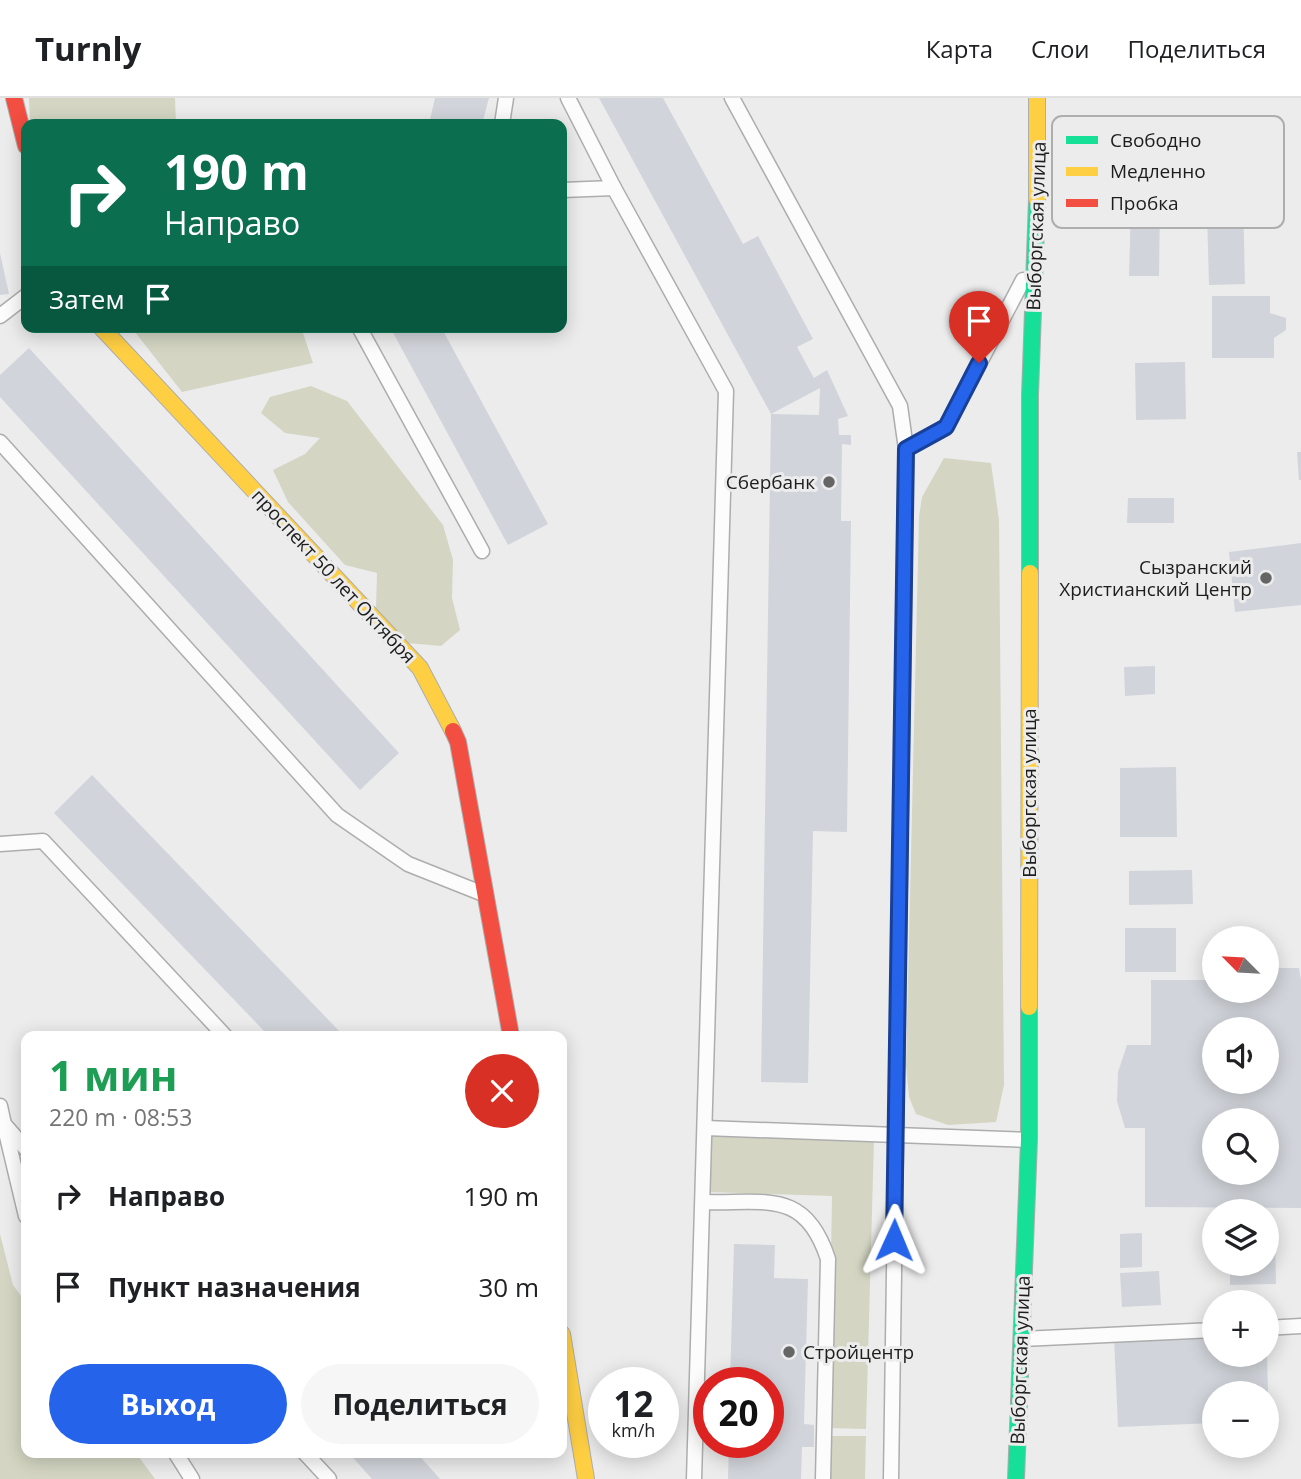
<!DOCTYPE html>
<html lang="ru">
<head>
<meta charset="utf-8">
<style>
	:root { --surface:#fff; --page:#f6f6f6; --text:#202124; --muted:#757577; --line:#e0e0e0; --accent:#2563eb }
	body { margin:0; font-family:"Open Sans",sans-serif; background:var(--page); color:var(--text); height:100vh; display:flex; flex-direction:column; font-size:26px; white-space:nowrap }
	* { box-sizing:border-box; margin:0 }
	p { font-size:23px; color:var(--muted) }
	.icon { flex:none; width:38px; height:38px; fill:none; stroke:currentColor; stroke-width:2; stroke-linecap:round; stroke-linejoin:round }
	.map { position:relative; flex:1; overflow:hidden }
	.details { position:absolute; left:21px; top:933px; width:546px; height:427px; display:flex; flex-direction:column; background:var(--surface); border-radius:14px; box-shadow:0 4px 18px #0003 }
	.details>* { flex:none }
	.guide { position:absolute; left:21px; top:21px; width:546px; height:214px; border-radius:14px; box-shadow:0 4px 18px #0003; background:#0b6e4f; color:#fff; overflow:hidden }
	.needle { width:46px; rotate:294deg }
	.fabs { position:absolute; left:1202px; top:828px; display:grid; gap:14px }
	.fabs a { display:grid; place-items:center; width:77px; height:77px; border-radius:50%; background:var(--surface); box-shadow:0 4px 18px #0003; font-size:35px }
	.speed { position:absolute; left:588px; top:1269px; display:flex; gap:14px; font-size:35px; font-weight:700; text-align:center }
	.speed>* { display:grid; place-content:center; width:91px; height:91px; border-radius:50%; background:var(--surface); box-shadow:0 4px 18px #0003; line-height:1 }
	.speed small { font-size:18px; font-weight:400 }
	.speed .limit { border:10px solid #d22; background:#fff; color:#111 }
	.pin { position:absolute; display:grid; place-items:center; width:60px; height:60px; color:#fff; margin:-72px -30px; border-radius:50% 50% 50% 0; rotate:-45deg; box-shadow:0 0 7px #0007 }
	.pin .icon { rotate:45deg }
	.me { position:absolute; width:77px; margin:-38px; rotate:1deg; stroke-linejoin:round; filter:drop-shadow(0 0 5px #0008) }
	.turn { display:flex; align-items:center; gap:24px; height:147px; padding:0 28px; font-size:32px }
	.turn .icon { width:91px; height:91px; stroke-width:2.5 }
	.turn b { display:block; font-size:49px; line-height:60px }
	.then { display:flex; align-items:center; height:66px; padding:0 28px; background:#0003; gap:14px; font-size:26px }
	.round { display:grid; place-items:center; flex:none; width:74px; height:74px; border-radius:37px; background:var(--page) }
	.overview { display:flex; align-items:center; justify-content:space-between; height:119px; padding:0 28px }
	h1 { font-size:42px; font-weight:700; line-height:52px; color:#1e9e55 }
	.action { display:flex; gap:14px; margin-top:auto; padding:14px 28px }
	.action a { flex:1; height:80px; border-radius:42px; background:var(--accent); color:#fff; font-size:28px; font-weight:700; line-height:80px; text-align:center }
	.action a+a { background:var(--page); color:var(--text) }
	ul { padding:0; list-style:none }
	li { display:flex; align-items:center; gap:21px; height:91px; padding:0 28px }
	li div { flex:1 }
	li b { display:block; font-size:26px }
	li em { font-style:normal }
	header { display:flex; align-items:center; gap:42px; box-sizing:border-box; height:98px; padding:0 35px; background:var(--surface); border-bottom:2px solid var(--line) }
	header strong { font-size:33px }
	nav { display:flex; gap:38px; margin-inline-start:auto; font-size:24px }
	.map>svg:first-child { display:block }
	.green { fill:#d4d6c3 }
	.building { fill:#d1d4da; fill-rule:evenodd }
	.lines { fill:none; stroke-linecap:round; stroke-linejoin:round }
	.lane-casing { stroke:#adadae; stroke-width:17 }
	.fast-casing { stroke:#adadae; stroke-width:18 }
	.slow-casing { stroke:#adadae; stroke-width:18 }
	.jam-casing { stroke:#adadae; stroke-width:18 }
	.lane { stroke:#fcfcfc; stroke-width:14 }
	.fast { stroke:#16e098; stroke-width:16 }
	.slow { stroke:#ffcf43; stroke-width:16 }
	.jam { stroke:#f24e42; stroke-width:16 }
	.route-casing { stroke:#184099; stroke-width:18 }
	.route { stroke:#2563eb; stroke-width:12 }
	.poi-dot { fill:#656566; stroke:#ececed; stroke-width:2.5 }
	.labels { text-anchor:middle; stroke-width:6; stroke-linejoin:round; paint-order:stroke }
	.street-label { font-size:19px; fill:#1d1d1e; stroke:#ececed }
	.poi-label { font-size:19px; fill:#1d1d1e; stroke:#ececed; text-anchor:end }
	.key { fill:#ececed; stroke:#aeaeaf; stroke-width:2 }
	.key-label { font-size:19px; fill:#1d1d1e }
</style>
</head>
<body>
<header>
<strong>Turnly</strong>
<nav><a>Карта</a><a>Слои</a><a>Поделиться</a></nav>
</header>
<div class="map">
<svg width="1301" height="1381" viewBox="0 0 1301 1381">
	<rect width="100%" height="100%" fill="#ececed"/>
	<g class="green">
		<path d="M 29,0 L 175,0 L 176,26 L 30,26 Z"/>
		<path d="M 131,229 L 301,229 L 313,265 L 182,294 Z"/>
		<path d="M 311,288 L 347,303 L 443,427 L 453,462 L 452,500 L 460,532 L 441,548 L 407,545 L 376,510 L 377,475 L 345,467 L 288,404 L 273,372 L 305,356 L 320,340 L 285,335 L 261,315 L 270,299 Z"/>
		<path d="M 944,360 L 991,365 L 999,422 L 1004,987 L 996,1024 L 948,1027 L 916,1016 L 909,999 L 906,967 L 919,419 L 922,399 Z"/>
		<path d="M 709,1034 L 874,1041 L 866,1331 L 828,1330 L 832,1098 L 706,1094 Z"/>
		<path d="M 0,1136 L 13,1187 L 26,1205 L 26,1354 L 136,1355 L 155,1381 L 0,1381 Z"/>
		<path d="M 828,1338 L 866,1338 L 865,1381 L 827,1381 Z"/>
	</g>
	<g class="building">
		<path d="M 435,0 L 489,0 L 482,26 L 429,26 Z"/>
		<path d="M 599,0 L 663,0 L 743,146 L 758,138 L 813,241 L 797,249 L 814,280 L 827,272 L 848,318 L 838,321 L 839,337 L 851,337 L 851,347 L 842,346 L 841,423 L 851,423 L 847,734 L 813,733 L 808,985 L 761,984 L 771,316 L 819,317 L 820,290 L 771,316 Z"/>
		<path d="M 1243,100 L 1245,186 L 1209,187 L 1207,115 L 1215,115 L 1215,101 Z"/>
		<path d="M 1131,107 L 1160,108 L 1159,178 L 1129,178 Z"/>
		<path d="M 0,155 L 9,196 L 0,197 Z"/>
		<path d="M 1212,198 L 1270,198 L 1270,215 L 1286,220 L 1286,232 L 1274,240 L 1274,260 L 1212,260 Z"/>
		<path d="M 390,229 L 441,229 L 548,426 L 508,447 Z"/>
		<path d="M 29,250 L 399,655 L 360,692 L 0,299 L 0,277 Z"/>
		<path d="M 1185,264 L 1186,321 L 1136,322 L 1135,265 Z"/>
		<path d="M 1297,354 L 1301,354 L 1301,382 L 1299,382 Z"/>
		<path d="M 1128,400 L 1174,400 L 1174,425 L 1127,425 Z"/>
		<path d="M 1301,445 L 1301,507 L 1235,514 L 1229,454 Z"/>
		<path d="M 1155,568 L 1155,596 L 1125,598 L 1124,569 Z"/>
		<path d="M 1176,669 L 1177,739 L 1120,739 L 1120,670 Z"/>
		<path d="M 92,677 L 344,938 L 269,938 L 54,715 Z"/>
		<path d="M 1192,772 L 1193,806 L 1129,807 L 1129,773 Z"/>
		<rect x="1125" y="830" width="51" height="44"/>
		<path d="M 1267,870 L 1299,870 L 1301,882 L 1301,1110 L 1145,1109 L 1145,1030 L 1125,1030 L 1117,1003 L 1118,974 L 1127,947 L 1151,947 L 1151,882 L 1214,882 L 1214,892 L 1267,892 ZM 1214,931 L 1267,931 L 1267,984 L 1214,984 ZM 1214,1022 L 1267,1022 L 1267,1074 L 1214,1074 Z"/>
		<path d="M 1267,1131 L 1275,1131 L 1276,1186 L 1230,1187 L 1230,1166 L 1267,1166 Z"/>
		<path d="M 1142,1135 L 1142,1169 L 1120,1170 L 1120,1136 Z"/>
		<path d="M 734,1146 L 775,1147 L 774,1180 L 808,1181 L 804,1326 L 814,1327 L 814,1349 L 802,1349 L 801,1381 L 728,1381 L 729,1344 L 768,1344 L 768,1284 L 730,1284 Z"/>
		<path d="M 1159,1173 L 1161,1207 L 1122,1209 L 1120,1175 Z"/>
		<path d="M 1214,1235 L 1214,1256 L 1267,1256 L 1268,1295 L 1214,1295 L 1214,1325 L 1118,1329 L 1114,1239 Z"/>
		<path d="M 348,1354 L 416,1354 L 440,1381 L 372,1381 Z"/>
	</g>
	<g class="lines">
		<defs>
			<g id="lane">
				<path d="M 568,0 L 614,90"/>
				<path d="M 732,0 L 900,308 L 906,351 L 891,1381"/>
				<path d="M 502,26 L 506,0"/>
				<path d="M 562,92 L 614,90 L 726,293 L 694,1381"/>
				<path d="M 0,218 L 26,198"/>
				<path d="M 359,229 L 482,453"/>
				<path d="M 0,344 L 337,717 L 408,766 L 481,795"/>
				<path d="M 906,351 L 946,329 L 1023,182"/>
				<path d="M 0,746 L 43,743 L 225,938"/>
				<path d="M 0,1008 L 4,1026 L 26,1051"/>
				<path d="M 4,1026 L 26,1118"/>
				<path d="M 705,1030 L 1029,1042"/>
				<path d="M 703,1104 C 765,1106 805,1090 828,1161 L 823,1381"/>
				<path d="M 1267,1230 L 1301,1228"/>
				<path d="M 1022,1241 L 1214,1232"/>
				<path d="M 175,1354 L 192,1381"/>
				<path d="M 304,1354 L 329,1381"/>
			</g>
			<g id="fast">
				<path d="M 1030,475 L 1030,297 L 1037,101"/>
				<path d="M 1016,1381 L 1029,1042 L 1029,909"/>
			</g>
			<g id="slow">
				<path d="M 1037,0 L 1037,101"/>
				<path d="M 101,229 L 420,570 L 453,633"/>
				<path d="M 1029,909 L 1030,475"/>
				<path d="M 562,1236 L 586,1381"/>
			</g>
			<g id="jam">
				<path d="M 14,0 L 26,48"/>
				<path d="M 453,633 L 458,644 L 511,938"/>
			</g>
		</defs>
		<use href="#lane" class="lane-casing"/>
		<use href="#fast" class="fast-casing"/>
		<use href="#slow" class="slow-casing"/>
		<use href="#jam" class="jam-casing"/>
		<use href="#lane" class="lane"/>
		<use href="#fast" class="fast"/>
		<use href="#slow" class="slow"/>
		<use href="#jam" class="jam"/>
	</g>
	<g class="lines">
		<defs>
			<path id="route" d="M 894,1142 L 906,351 L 946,329 L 979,265"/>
		</defs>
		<use href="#route" class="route-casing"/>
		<use href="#route" class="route"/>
	</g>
	<g class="poi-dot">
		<circle cx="829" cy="384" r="7"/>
		<circle cx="1266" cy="480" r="7"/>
		<circle cx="789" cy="1254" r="7"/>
	</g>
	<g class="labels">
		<g class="street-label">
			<text transform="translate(1036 128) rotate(-88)" y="7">Выборгская улица</text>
			<text transform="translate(334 478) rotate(47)" y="7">проспект 50 лет Октября</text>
			<text transform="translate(1029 695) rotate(-90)" y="7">Выборгская улица</text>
			<text transform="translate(1020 1262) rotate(-88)" y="7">Выборгская улица</text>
		</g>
		<g class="poi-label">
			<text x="815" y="391">Сбербанк</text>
			<text x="1252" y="476">Сызранский<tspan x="1252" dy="22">Христианский Центр</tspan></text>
			<text x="803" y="1261" text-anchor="start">Стройцентр</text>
		</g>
	</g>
	<rect x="1052" y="18" width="232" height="112" rx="10" class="key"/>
	<rect x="1066" y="38" width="32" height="8" fill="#16e098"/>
	<rect x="1066" y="69" width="32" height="9" fill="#ffcf43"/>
	<rect x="1066" y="101" width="32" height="8" fill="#f24e42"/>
	<g class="key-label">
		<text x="1110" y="49">Свободно</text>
		<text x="1110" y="80">Медленно</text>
		<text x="1110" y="112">Пробка</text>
	</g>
</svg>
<div class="fabs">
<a><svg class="needle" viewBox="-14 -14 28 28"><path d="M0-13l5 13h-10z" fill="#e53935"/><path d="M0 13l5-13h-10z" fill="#757577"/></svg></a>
<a><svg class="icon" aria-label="sound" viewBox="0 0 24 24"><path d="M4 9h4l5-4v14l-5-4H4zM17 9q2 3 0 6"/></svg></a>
<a><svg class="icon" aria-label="search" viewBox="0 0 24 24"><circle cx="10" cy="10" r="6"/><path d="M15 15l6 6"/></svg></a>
<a><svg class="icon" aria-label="layers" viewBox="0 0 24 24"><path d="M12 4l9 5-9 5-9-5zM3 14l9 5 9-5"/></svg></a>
<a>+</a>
<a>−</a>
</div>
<div class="speed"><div>12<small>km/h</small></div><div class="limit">20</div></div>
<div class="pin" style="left:979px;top:265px;background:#d93025"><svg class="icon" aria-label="arrive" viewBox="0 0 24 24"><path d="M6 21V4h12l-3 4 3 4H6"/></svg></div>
<svg class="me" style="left:894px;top:1142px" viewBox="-20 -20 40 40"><path d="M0-17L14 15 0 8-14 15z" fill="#2563eb" stroke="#fff" stroke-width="4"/></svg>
<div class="guide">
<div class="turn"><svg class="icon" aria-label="right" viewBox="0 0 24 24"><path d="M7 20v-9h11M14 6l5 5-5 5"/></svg><div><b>190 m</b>Направо</div></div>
<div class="then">Затем<svg class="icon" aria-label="arrive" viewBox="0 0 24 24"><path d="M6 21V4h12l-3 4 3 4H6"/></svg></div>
</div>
<section class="details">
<div class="overview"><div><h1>1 мин</h1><p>220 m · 08:53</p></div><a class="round" style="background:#d93025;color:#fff"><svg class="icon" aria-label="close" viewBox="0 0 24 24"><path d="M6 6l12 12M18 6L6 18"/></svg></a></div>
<ul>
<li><svg class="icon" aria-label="right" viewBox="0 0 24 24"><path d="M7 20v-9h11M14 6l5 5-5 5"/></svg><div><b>Направо</b></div><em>190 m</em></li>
<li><svg class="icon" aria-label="arrive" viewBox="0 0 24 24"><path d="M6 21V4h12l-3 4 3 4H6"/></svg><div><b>Пункт назначения</b></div><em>30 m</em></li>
</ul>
<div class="action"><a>Выход</a><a>Поделиться</a></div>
</section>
</div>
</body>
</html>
